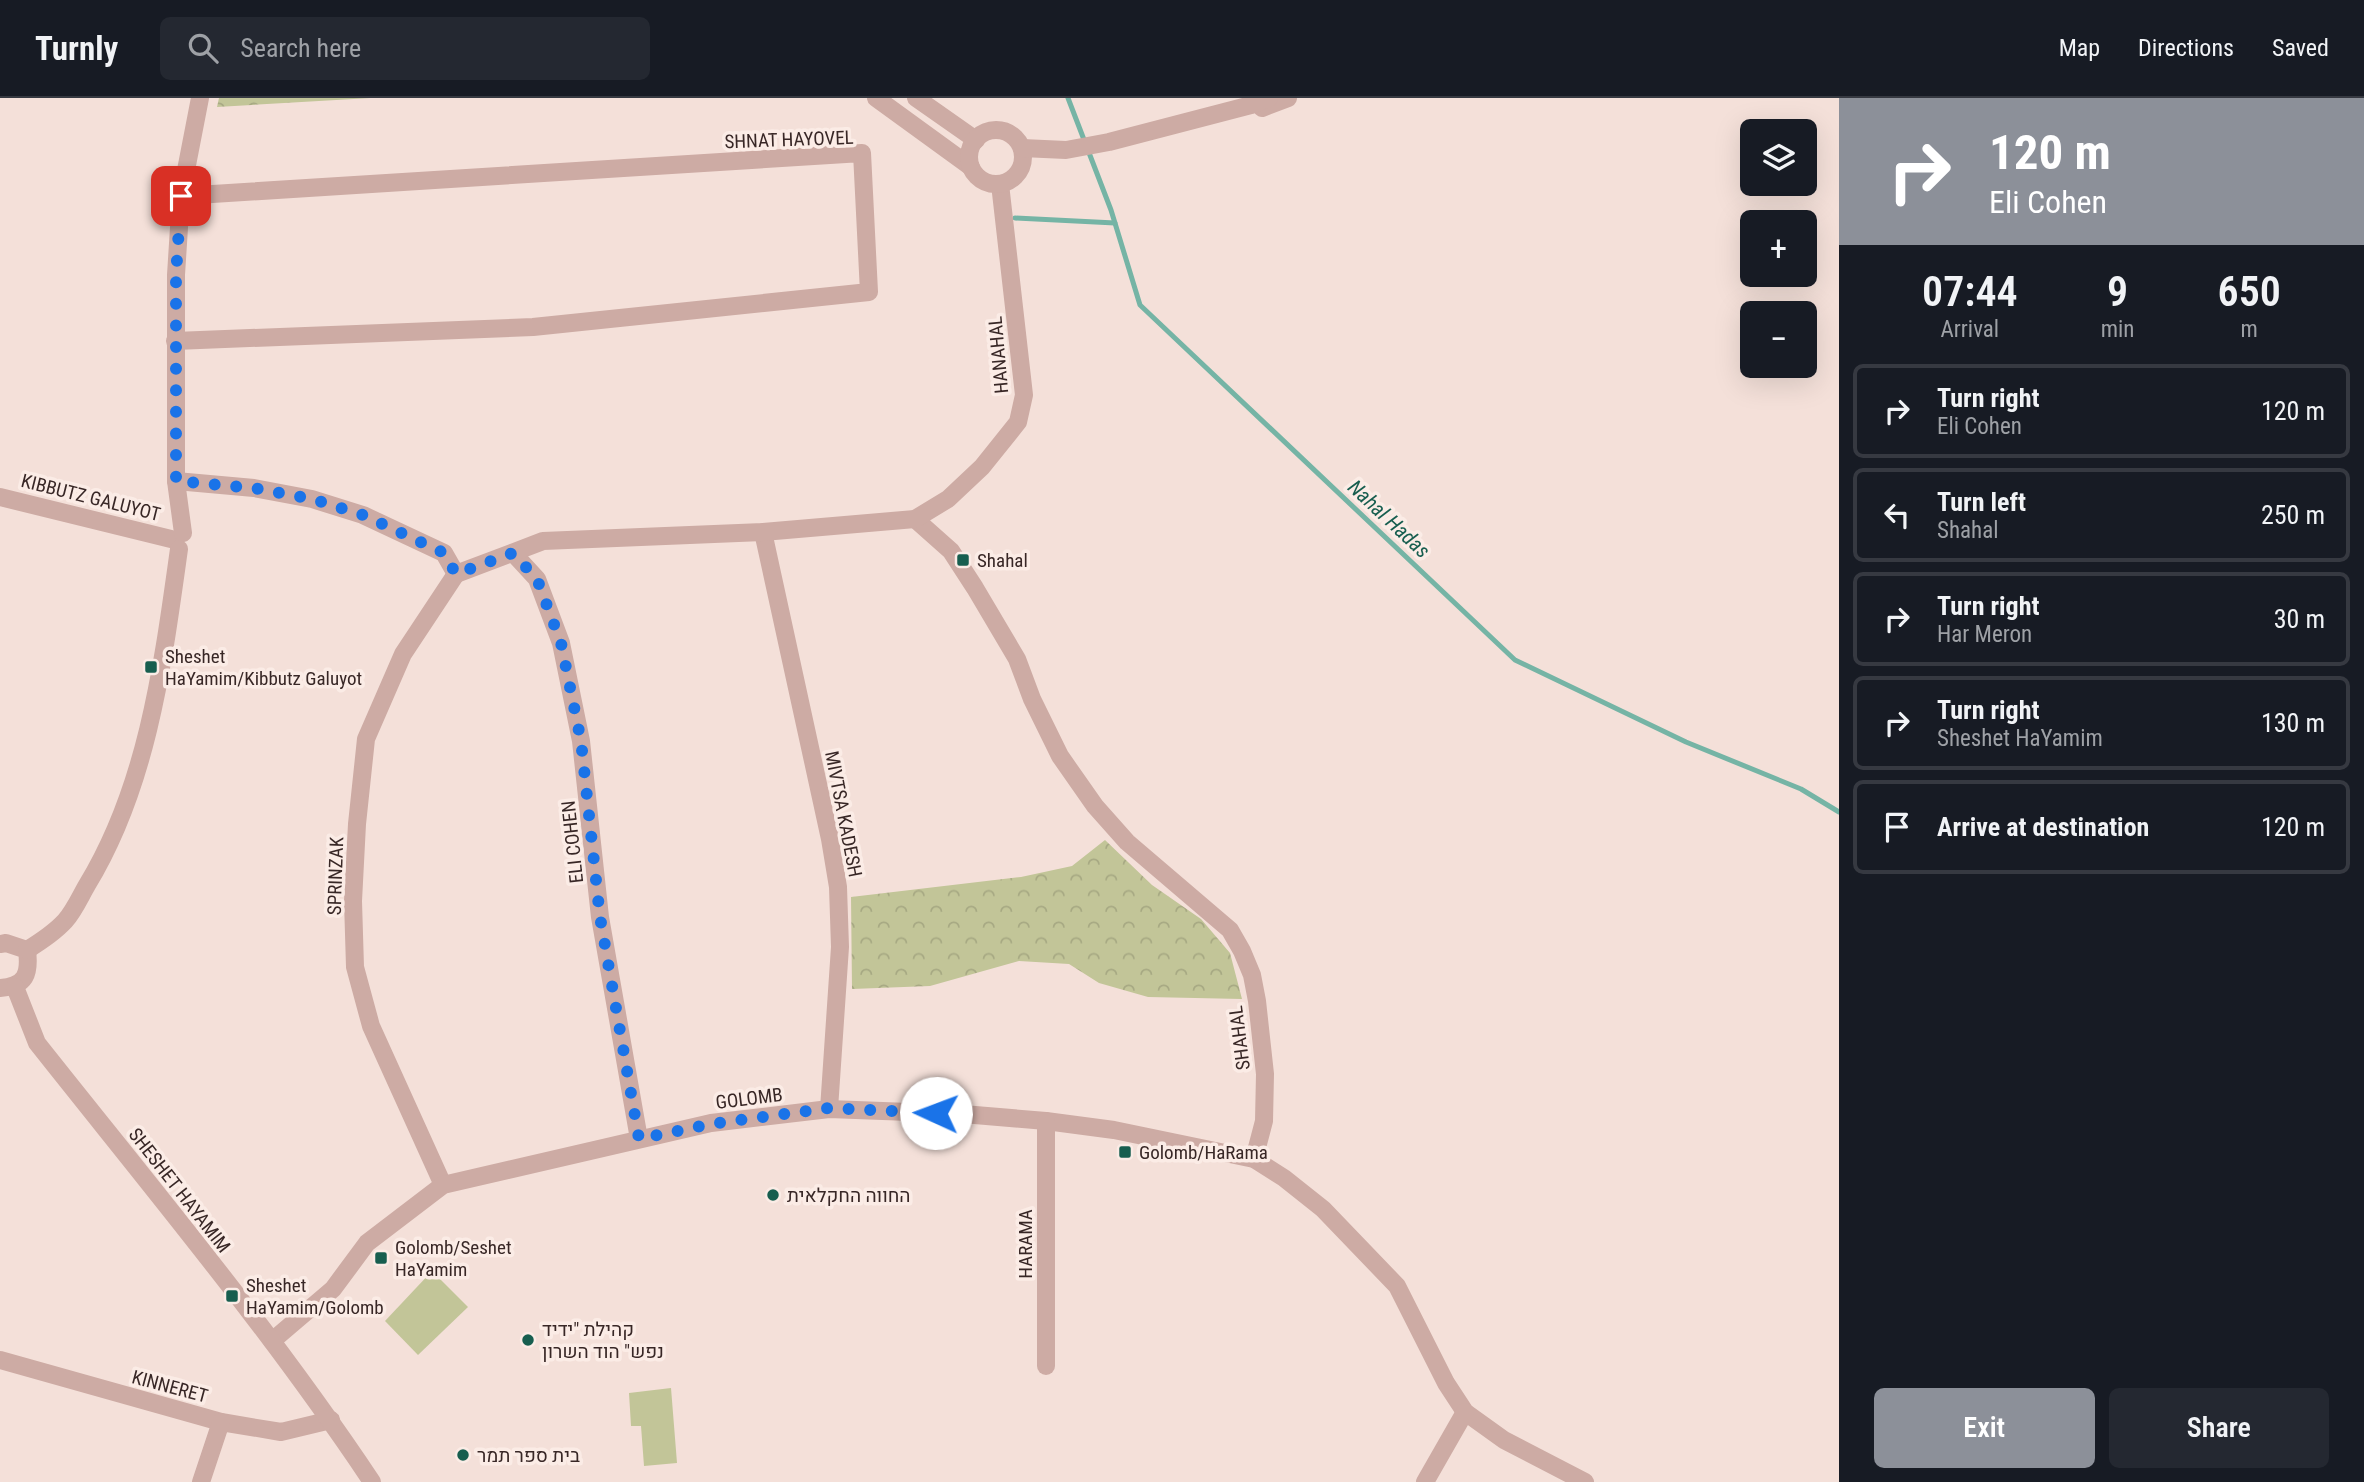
<!DOCTYPE html>
<html lang="en">
<head>
<meta charset="utf-8">
<style>
	:root { --surface:#171b24; --page:#242831; --text:#f1f3f6; --muted:#9ea1a6; --line:#363941; --accent:#8c9099 }
	body { margin:0; font-family:"Roboto Condensed",Heebo,sans-serif; background:var(--page); color:var(--text); height:100vh; display:flex; flex-direction:column; font-size:26px; white-space:nowrap }
	* { box-sizing:border-box; margin:0 }
	p { font-size:23px; color:var(--muted) }
	.icon { flex:none; width:38px; height:38px; fill:none; stroke:currentColor; stroke-width:2; stroke-linecap:round; stroke-linejoin:round }
	.map { position:relative; flex:1; overflow:hidden }
	.panel { display:flex; flex-direction:column; background:var(--surface); width:525px }
	.panel>* { flex:none }
	.hud { background:#8c9099; color:#fff; overflow:hidden }
	.fabs { position:absolute; left:1740px; top:21px; display:grid; gap:14px }
	.fabs a { display:grid; place-items:center; width:77px; height:77px; border-radius:10px; background:var(--surface); box-shadow:0 7px 28px #0002; font-size:35px }
	.pin { position:absolute; display:grid; place-items:center; width:60px; height:60px; color:#fff; margin:-30px; border-radius:14px; box-shadow:0 4px 10px #0006 }
	.me { position:absolute; width:77px; margin:-38px; rotate:272deg; stroke-linejoin:round; filter:drop-shadow(0 0 5px #0008) }
	.turn { display:flex; align-items:center; gap:24px; height:147px; padding:0 35px; font-size:32px }
	.turn .icon { width:91px; height:91px; stroke-width:2.5 }
	.turn b { display:block; font-size:49px; line-height:60px }
	.eta { display:flex; justify-content:space-evenly; align-items:center; height:119px; text-align:center }
	.eta b { font-size:42px; font-weight:600; line-height:49px }
	.primary-button { display:flex; gap:14px; margin-top:auto; padding:14px 35px }
	.primary-button a { flex:1; height:80px; border-radius:10px; background:var(--accent); color:#fff; font-size:28px; font-weight:600; line-height:80px; text-align:center }
	.primary-button a+a { background:var(--page); color:var(--text) }
	ul { padding:0; list-style:none }
	li { display:flex; align-items:center; gap:21px; height:94px; margin:0 14px 10px; padding:0 21px; border:4px solid var(--line); border-radius:10px }
	li div { flex:1 }
	li b { display:block; font-size:26px }
	li em { font-style:normal }
	header { display:flex; align-items:center; gap:42px; box-sizing:border-box; height:98px; padding:0 35px; background:var(--surface); border-bottom:2px solid var(--line) }
	header strong { font-size:33px }
	nav { display:flex; gap:38px; margin-inline-start:auto; font-size:24px }
	.search { width:490px; height:63px; background:var(--page); display:flex; align-items:center; gap:18px; box-sizing:border-box; padding:0 24px; border-radius:10px; color:var(--muted); font-size:26px }
	main { display:flex; flex:1; min-height:0 }
	.map>svg:first-child { display:block }
	.park { fill:url(#park-crowns) }
	.pitch { fill:#c2c598 }
	.lines { fill:none; stroke-linecap:round; stroke-linejoin:round }
	.stream { stroke:#75b4a5; stroke-width:5 }
	.minor { stroke:#cdaba4; stroke-width:18 }
	.tertiary { stroke:#cdaba4; stroke-width:18 }
	.route { stroke:#1a73e8; stroke-width:12; stroke-dasharray:0 21.6 }
	.poi-dot { fill:#175e4f; stroke:#fbece6; stroke-width:2.5 }
	.labels { text-anchor:middle; stroke-width:7; stroke-linejoin:round; paint-order:stroke }
	.street-label { font-size:19px; fill:#382726; stroke:#fbece6 }
	.poi-label { font-size:19px; fill:#382726; stroke:#fbece6; text-anchor:start }
	.water-label { font-size:21px; font-style:italic; fill:#175e4f; stroke:#fbece6 }
</style>
</head>
<body>
<header>
<strong>Turnly</strong>
<div class="search"><svg class="icon" aria-label="search" viewBox="0 0 24 24"><circle cx="10" cy="10" r="6"/><path d="M15 15l6 6"/></svg>Search here</div>
<nav><a>Map</a><a>Directions</a><a>Saved</a></nav>
</header>
<main>
<div class="map">
<svg width="1839" height="1384" viewBox="0 0 1839 1384">
	<defs>
		<pattern id="park-crowns" width="20" height="18" patternUnits="userSpaceOnUse" patternTransform="scale(1.75)"><rect width="20" height="18" fill="#c2c598"/><path d="M2 6a3 3 0 1 1 6 0M12 15a3 3 0 1 1 6 0" fill="none" stroke="#a7a983"/></pattern>
	</defs>
	<rect width="100%" height="100%" fill="#f4e0d9"/>
	<g class="park">
		<path d="M 219,0 L 371,0 L 217,9 Z"/>
		<path d="M 1105,742 L 1152,787 L 1201,821 L 1230,855 L 1242,901 L 1148,899 L 1099,885 L 1069,866 L 1019,863 L 930,888 L 852,891 L 851,799 L 1021,779 L 1072,768 Z"/>
	</g>
	<g class="pitch">
		<path d="M 432,1173 L 468,1209 L 418,1257 L 385,1223 Z"/>
		<path d="M 671,1290 L 677,1365 L 644,1368 L 641,1328 L 631,1328 L 629,1295 Z"/>
	</g>
	<g class="lines">
		<g class="stream">
			<path d="M 1068,0 L 1111,112 L 1140,207 L 1515,562 L 1686,644 L 1801,691 L 1839,714"/>
			<path d="M 1015,120 L 1115,125"/>
		</g>
		<g class="minor">
			<path d="M 175,243 L 533,229 L 869,194 L 862,55 L 181,98"/>
			<path d="M 176,383 L 254,390 L 312,401 L 363,417 L 444,455 L 456,476"/>
			<path d="M 0,399 L 171,441"/>
			<path d="M 915,421 L 951,453 L 975,490 L 1017,561 L 1032,601 L 1060,658 L 1095,708 L 1127,744 L 1230,832 L 1242,853 L 1252,877 L 1257,903 L 1265,976 L 1264,1023 L 1254,1061"/>
			<path d="M 763,434 L 830,741 L 838,789 L 840,849 L 829,1011"/>
			<path d="M 513,455 L 537,481 L 561,545 L 581,643 L 600,819 L 639,1041"/>
			<path d="M 456,476 L 543,443 L 763,434 L 915,421 L 948,401 L 982,369 L 1018,324 L 1024,297 L 1000,86"/>
			<path d="M 443,1087 L 371,928 L 355,869 L 353,803 L 357,726 L 366,641 L 403,556 L 456,476"/>
			<path d="M 272,1243 L 333,1191 L 367,1145 L 443,1087 L 711,1025 L 829,1011 L 963,1016 L 1046,1023 L 1114,1032 L 1254,1061 L 1284,1080 L 1323,1111 L 1397,1188 L 1446,1285 L 1465,1314 L 1504,1342 L 1585,1384"/>
			<path d="M 0,1262 L 221,1324 L 281,1334 L 331,1322"/>
			<path d="M 1046,1268 L 1046,1023"/>
			<path d="M 201,1384 L 221,1324"/>
			<path d="M 1425,1384 L 1465,1314"/>
		</g>
		<g class="tertiary">
			<path d="M 876,0 L 971,69"/>
			<path d="M 916,0 L 976,42"/>
			<path d="M 1262,10 L 1288,0"/>
			<circle cx="996" cy="59" r="27"/>
			<path d="M 1022,50 L 1066,52 L 1109,44 L 1251,7 L 1269,0"/>
			<path d="M 183,435 L 176,383 L 176,177 L 181,98 L 200,0"/>
			<path d="M 0,846 L 6,845 L 27,852 C 30,876 26,888 0,890"/>
			<path d="M 27,852 C 40,844 54,835 65,823 C 74,813 80,799 87,787 C 148,687 163,565 179,451"/>
			<path d="M 15,889 L 37,945 C 151,1089 270,1231 372,1384"/>
		</g>
	</g>
	<g class="lines">
		<path class="route" d="M 181,98 L 176,177 L 176,383 L 254,390 L 312,401 L 363,417 L 444,455 L 456,476 L 513,455 L 537,481 L 561,545 L 581,643 L 600,819 L 639,1041 L 711,1026 L 829,1010 L 936,1015"/>
	</g>
	<g class="poi-dot">
		<rect x="956" y="455" width="14" height="14" rx="3.5"/>
		<rect x="144" y="562" width="14" height="14" rx="3.5"/>
		<rect x="1118" y="1047" width="14" height="14" rx="3.5"/>
		<circle cx="773" cy="1097" r="7"/>
		<rect x="374" y="1153" width="14" height="14" rx="3.5"/>
		<rect x="225" y="1191" width="14" height="14" rx="3.5"/>
		<circle cx="528" cy="1242" r="7"/>
		<circle cx="463" cy="1357" r="7"/>
	</g>
	<g class="labels">
		<g class="street-label">
			<text transform="translate(789 41) rotate(-2)" y="7">SHNAT HAYOVEL</text>
			<text transform="translate(998 257) rotate(-95)" y="7">HANAHAL</text>
			<text transform="translate(91 399) rotate(14)" y="7">KIBBUTZ GALUYOT</text>
			<text transform="translate(844 716) rotate(79)" y="7">MIVTSA KADESH</text>
			<text transform="translate(572 744) rotate(-96)" y="7">ELI COHEN</text>
			<text transform="translate(335 778) rotate(-88)" y="7">SPRINZAK</text>
			<text transform="translate(1239 940) rotate(-97)" y="7">SHAHAL</text>
			<text transform="translate(749 1000) rotate(-7)" y="7">GOLOMB</text>
			<text transform="translate(180 1092) rotate(52)" y="7">SHESHET HAYAMIM</text>
			<text transform="translate(1025 1146) rotate(-90)" y="7">HARAMA</text>
			<text transform="translate(170 1288) rotate(15)" y="7">KINNERET</text>
		</g>
		<g class="poi-label">
			<text x="977" y="469">Shahal</text>
			<text x="165" y="565">Sheshet<tspan x="165" dy="22">HaYamim/Kibbutz Galuyot</tspan></text>
			<text x="1139" y="1061">Golomb/HaRama</text>
			<text x="787" y="1104">החווה החקלאית</text>
			<text x="395" y="1156">Golomb/Seshet<tspan x="395" dy="22">HaYamim</tspan></text>
			<text x="246" y="1194">Sheshet<tspan x="246" dy="22">HaYamim/Golomb</tspan></text>
			<text x="542" y="1238">קהילת "ידיד<tspan x="542" dy="22">נפש" הוד השרון</tspan></text>
			<text x="477" y="1364">בית ספר תמר</text>
		</g>
		<g class="water-label">
			<text transform="translate(1389 421) rotate(43)" y="7">Nahal Hadas</text>
		</g>
	</g>
</svg>
<div class="fabs">
<a><svg class="icon" aria-label="layers" viewBox="0 0 24 24"><path d="M12 4l9 5-9 5-9-5zM3 14l9 5 9-5"/></svg></a>
<a>+</a>
<a>−</a>
</div>
<div class="pin" style="left:181px;top:98px;background:#d93025"><svg class="icon" aria-label="arrive" viewBox="0 0 24 24"><path d="M6 21V4h12l-3 4 3 4H6"/></svg></div>
<svg class="me" style="left:936px;top:1015px" viewBox="-20 -20 40 40"><circle r="19" fill="#fff"/><path d="M0-13L10 11 0 6-10 11z" fill="#1a73e8"/></svg>
</div>
<section class="panel">
<div class="hud">
<div class="turn"><svg class="icon" aria-label="right" viewBox="0 0 24 24"><path d="M7 20v-9h11M14 6l5 5-5 5"/></svg><div><b>120 m</b>Eli Cohen</div></div>
</div>
<div class="eta">
<div><b>07:44</b><p>Arrival</p></div>
<div><b>9</b><p>min</p></div>
<div><b>650</b><p>m</p></div>
</div>
<ul>
<li><svg class="icon" aria-label="right" viewBox="0 0 24 24"><path d="M7 20v-9h11M14 6l5 5-5 5"/></svg><div><b>Turn right</b><p>Eli Cohen</p></div><em>120 m</em></li>
<li><svg class="icon" aria-label="left" viewBox="0 0 24 24"><path d="M17 20v-9H6M10 6l-5 5 5 5"/></svg><div><b>Turn left</b><p>Shahal</p></div><em>250 m</em></li>
<li><svg class="icon" aria-label="right" viewBox="0 0 24 24"><path d="M7 20v-9h11M14 6l5 5-5 5"/></svg><div><b>Turn right</b><p>Har Meron</p></div><em>30 m</em></li>
<li><svg class="icon" aria-label="right" viewBox="0 0 24 24"><path d="M7 20v-9h11M14 6l5 5-5 5"/></svg><div><b>Turn right</b><p>Sheshet HaYamim</p></div><em>130 m</em></li>
<li><svg class="icon" aria-label="arrive" viewBox="0 0 24 24"><path d="M6 21V4h12l-3 4 3 4H6"/></svg><div><b>Arrive at destination</b></div><em>120 m</em></li>
</ul>
<div class="primary-button"><a>Exit</a><a>Share</a></div>
</section>
</main>
</body>
</html>
